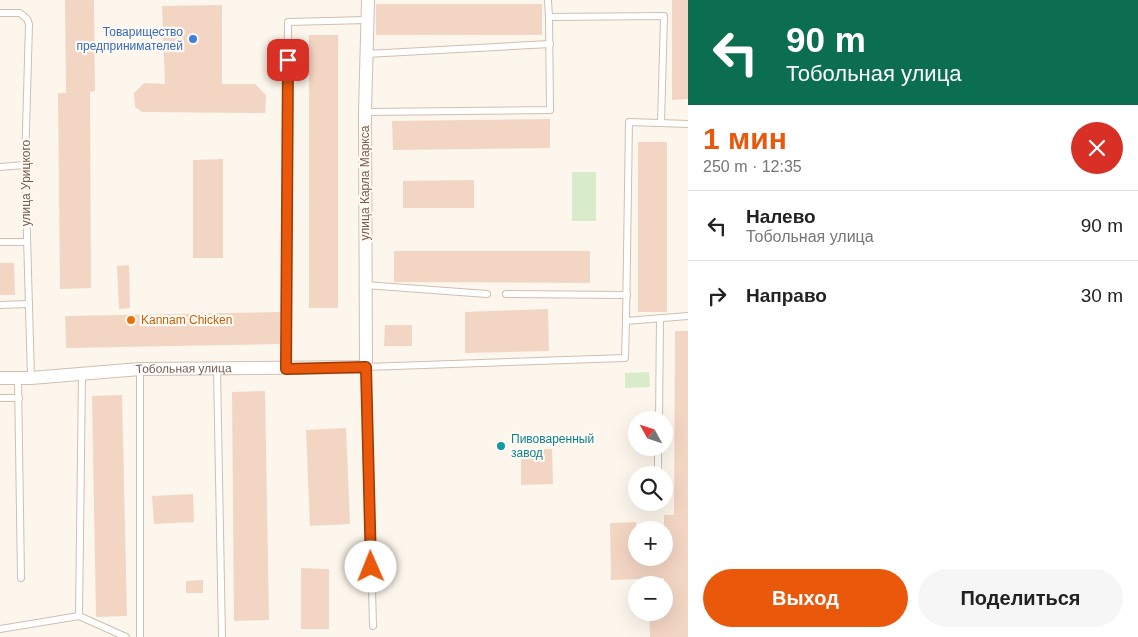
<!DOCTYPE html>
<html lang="ru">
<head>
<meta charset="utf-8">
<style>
	:root { --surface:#fff; --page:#f6f6f6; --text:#222; --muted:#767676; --line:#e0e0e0; --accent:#ea580c }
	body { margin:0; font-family:Arial,sans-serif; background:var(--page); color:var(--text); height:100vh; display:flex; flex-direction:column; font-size:19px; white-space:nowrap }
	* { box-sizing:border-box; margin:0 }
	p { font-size:16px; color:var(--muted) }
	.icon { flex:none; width:28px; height:28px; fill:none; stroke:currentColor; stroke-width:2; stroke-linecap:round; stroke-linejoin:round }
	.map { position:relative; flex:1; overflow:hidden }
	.drawer { display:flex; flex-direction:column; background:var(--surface); width:450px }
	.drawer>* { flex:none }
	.banner { background:#0b6e4f; color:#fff; overflow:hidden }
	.needle { width:32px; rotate:310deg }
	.tools { position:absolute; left:628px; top:411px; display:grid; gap:10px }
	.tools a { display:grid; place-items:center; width:45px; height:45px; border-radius:50%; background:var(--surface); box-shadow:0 5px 20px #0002; font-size:25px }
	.pin { position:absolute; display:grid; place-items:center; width:42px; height:42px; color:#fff; margin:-21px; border-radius:10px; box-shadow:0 2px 8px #0006 }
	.me { position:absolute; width:55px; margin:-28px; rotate:359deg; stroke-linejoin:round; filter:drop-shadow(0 0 4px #0008) }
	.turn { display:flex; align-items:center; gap:18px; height:105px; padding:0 15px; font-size:22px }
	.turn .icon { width:65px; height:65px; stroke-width:2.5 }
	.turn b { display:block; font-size:35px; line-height:42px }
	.round { display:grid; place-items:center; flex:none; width:52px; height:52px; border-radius:26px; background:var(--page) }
	.headline { display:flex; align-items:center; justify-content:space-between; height:85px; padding:0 15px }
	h1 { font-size:30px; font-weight:600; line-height:38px; color:var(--accent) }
	.primary-button { display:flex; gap:10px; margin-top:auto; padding:10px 15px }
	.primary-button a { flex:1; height:58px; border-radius:30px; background:var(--accent); color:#fff; font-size:20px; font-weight:600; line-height:58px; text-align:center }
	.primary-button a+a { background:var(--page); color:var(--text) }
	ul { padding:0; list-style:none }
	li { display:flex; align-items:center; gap:15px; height:70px; padding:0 15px; border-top:1px solid var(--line) }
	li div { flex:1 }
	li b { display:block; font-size:19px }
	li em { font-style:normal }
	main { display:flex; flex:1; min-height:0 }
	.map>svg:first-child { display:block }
	.green { fill:#d8ecc9 }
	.building { fill:#f3d5c3 }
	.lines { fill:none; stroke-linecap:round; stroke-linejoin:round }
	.service-casing { stroke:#d1beb0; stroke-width:8 }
	.minor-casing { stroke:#d1beb0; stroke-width:14 }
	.service { stroke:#fff; stroke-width:6 }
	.minor { stroke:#fff; stroke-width:12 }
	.route-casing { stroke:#983908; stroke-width:12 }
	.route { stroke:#ea580c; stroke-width:9 }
	.shop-dot { fill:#3f7fe0; stroke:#fffaf3; stroke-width:2 }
	.food-dot { fill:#e8710a; stroke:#fffaf3; stroke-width:2 }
	.culture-dot { fill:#0f9aa8; stroke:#fffaf3; stroke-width:2 }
	.labels { text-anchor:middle; stroke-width:4.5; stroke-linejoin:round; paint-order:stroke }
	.shop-label { font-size:12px; fill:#366cbe; stroke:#fffaf3; text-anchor:end }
	.street-label { font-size:12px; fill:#7a5c4d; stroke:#fffaf3 }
	.food-label { font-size:12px; fill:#c56008; stroke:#fffaf3; text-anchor:start }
	.culture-label { font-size:12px; fill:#0d838f; stroke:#fffaf3; text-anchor:start }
</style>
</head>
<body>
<main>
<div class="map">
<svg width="688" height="637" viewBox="0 0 688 637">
	<rect width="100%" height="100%" fill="#fdf6ec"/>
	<g class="green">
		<rect x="572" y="172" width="24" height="49"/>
		<path d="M 649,372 L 650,387 L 625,388 L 625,373 Z"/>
	</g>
	<g class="building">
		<path d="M 65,0 L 94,0 L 95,91 L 90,92 L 91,288 L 60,289 L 58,93 L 66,93 Z"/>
		<path d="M 672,0 L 688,0 L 688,99 L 672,100 Z"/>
		<rect x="376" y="4" width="166" height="31"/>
		<path d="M 222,5 L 222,84 L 255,84 L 266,95 L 265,113 L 142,112 L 135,107 L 134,93 L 144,83 L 165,84 L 162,6 Z"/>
		<rect x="309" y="35" width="29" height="273"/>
		<path d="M 550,119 L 550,148 L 393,150 L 392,121 Z"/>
		<rect x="638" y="142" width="29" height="170"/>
		<path d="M 223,159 L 223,258 L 193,258 L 193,160 Z"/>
		<path d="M 474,180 L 474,208 L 403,208 L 403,181 Z"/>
		<path d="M 394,251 L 590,251 L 590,283 L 394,282 Z"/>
		<path d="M 0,263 L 14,263 L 15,295 L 0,295 Z"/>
		<path d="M 129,265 L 130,308 L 119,309 L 117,266 Z"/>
		<path d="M 548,309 L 549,351 L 465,353 L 465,312 Z"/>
		<path d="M 280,312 L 280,344 L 66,348 L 65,316 Z"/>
		<path d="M 385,325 L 412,325 L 412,346 L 384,346 Z"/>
		<path d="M 675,331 L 688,331 L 688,637 L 650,637 L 649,612 L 664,612 L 664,578 L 611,580 L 610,523 L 636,522 L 636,558 L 664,558 L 664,515 L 674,515 Z"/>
		<path d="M 265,391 L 269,620 L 234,621 L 232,392 Z"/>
		<path d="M 122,395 L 127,616 L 96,617 L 92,396 Z"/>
		<path d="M 346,428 L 350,524 L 310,526 L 306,430 Z"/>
		<path d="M 521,449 L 552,449 L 553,484 L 521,485 Z"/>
		<path d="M 193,494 L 194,522 L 154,524 L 152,496 Z"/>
		<path d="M 301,568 L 329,569 L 329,629 L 301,629 Z"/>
		<path d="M 203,580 L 203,593 L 186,593 L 186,581 Z"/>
	</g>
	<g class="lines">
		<defs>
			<g id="service">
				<path d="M 548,0 L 549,17"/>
				<path d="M 0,13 L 20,13 L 27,19 L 29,24 L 25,165 L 31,378"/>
				<path d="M 366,54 L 550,44"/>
				<path d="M 365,112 L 550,110 L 549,17 L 664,16 L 661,123"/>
				<path d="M 0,167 L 25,165"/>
				<path d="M 0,242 L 26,242"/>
				<path d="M 365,285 L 487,294"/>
				<path d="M 506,294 L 627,295"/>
				<path d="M 0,305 L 29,304"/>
				<path d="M 626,321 L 629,122 L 688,124"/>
				<path d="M 217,369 L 222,637"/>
				<path d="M 286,369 L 288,22 L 367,20"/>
				<path d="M 18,378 L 21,578"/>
				<path d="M 0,398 L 19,398"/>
				<path d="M 659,420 L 660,318"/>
				<path d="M 658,475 L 658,448"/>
				<path d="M 79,616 L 82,373"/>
				<path d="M 373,626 L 366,367 L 625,358 L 626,321 L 688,316"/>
				<path d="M 0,629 L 79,616 L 126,637"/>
				<path d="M 140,637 L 140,369"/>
			</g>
			<g id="minor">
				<path id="s1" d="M 0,378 L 31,378 L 140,369 L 366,367 L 365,112 L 368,0"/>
			</g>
		</defs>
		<use href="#service" class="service-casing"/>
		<use href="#minor" class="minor-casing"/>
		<use href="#service" class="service"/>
		<use href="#minor" class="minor"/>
	</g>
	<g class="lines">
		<defs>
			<path id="route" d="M 288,60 L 286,369 L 366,367 L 371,567"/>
		</defs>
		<use href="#route" class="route-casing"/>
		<use href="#route" class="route"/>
	</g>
	<circle class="shop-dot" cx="193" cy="39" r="5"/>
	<circle class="food-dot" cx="131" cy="320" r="5"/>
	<circle class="culture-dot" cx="501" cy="446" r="5"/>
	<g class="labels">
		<g class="shop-label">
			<text x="183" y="36">Товарищество<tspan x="183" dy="14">предпринимателей</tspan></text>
		</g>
		<g class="street-label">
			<text transform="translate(26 183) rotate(-90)" y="4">улица Урицкого</text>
			<text transform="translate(365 183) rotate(-90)" y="4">улица Карла Маркса</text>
			<text dy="4" stroke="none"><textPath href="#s1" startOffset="184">Тобольная улица</textPath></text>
		</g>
		<g class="food-label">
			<text x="141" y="324">Kannam Chicken</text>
		</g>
		<g class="culture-label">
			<text x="511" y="443">Пивоваренный<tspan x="511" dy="14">завод</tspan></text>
		</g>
	</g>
</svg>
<div class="tools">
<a><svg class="needle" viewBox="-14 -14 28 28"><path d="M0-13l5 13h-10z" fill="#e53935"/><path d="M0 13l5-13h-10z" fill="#767676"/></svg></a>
<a><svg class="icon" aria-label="search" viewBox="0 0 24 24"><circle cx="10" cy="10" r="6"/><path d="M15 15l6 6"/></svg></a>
<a>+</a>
<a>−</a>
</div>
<div class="pin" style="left:288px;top:60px;background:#d93025"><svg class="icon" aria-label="arrive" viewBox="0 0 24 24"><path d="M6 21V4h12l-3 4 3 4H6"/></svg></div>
<svg class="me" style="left:371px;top:567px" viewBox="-20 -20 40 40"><circle r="19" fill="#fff"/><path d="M0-13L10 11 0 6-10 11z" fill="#ea580c"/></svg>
</div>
<section class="drawer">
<div class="banner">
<div class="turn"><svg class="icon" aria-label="left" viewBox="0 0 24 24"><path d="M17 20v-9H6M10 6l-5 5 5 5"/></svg><div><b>90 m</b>Тобольная улица</div></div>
</div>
<div class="headline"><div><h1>1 мин</h1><p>250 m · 12:35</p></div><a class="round" style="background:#d93025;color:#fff"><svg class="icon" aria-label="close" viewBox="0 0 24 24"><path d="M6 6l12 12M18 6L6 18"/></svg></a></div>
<ul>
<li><svg class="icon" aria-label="left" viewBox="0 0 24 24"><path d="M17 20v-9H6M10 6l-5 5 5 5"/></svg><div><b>Налево</b><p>Тобольная улица</p></div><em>90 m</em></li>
<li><svg class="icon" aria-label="right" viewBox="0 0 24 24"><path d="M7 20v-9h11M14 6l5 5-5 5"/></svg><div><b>Направо</b></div><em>30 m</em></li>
</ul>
<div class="primary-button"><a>Выход</a><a>Поделиться</a></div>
</section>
</main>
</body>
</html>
